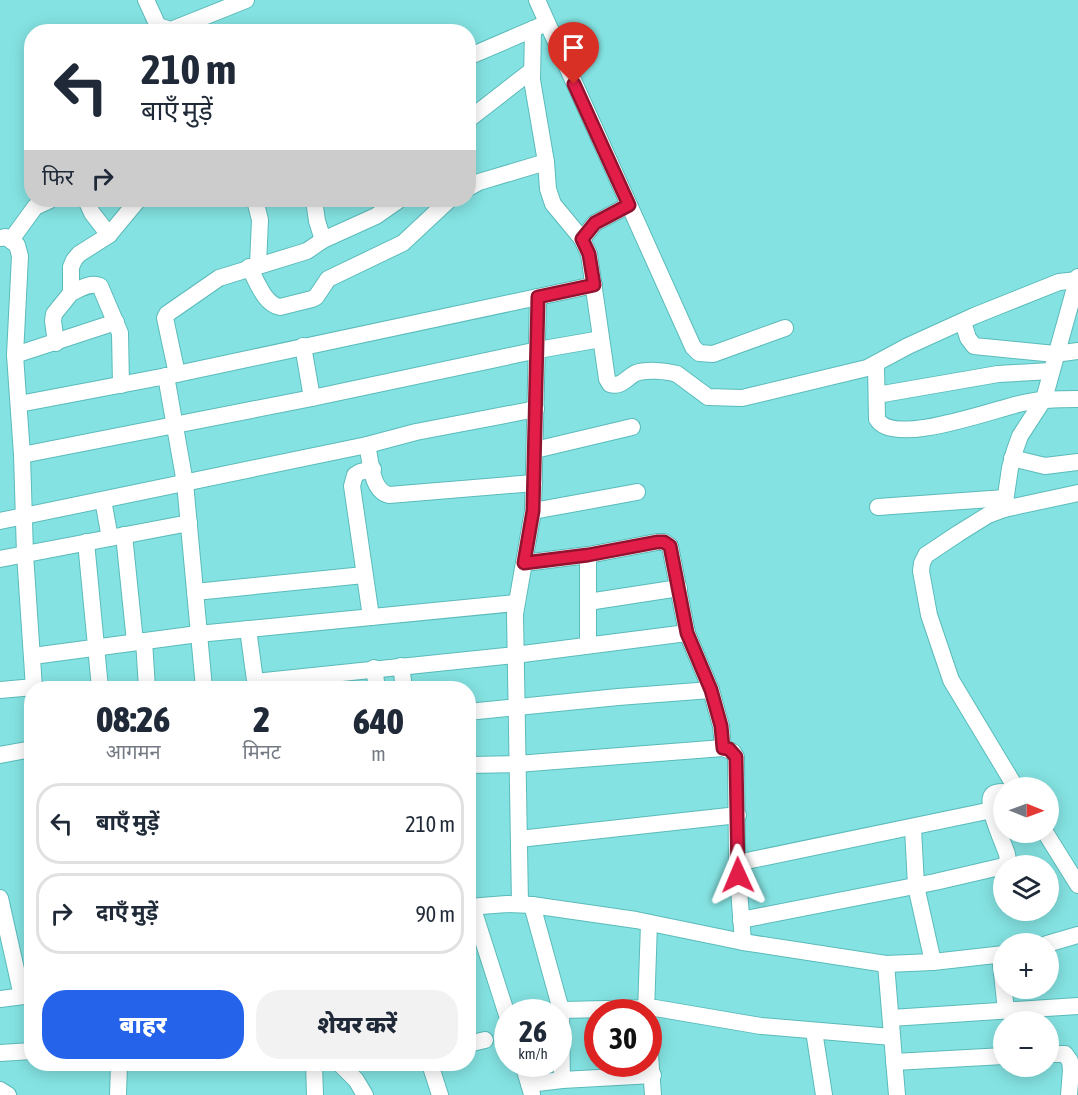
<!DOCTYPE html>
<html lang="hi">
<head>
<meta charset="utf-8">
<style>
	:root { --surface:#fff; --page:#f2f2f3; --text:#1f2937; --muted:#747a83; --line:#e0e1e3; --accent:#2563eb }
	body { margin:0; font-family:"Asap Condensed","Noto Sans Devanagari",sans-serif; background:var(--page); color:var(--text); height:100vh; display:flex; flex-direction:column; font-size:22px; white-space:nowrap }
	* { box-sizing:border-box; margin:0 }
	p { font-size:20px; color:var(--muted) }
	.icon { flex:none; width:33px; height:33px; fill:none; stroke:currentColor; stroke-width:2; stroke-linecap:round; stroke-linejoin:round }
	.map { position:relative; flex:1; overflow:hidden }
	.drawer { position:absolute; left:24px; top:681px; width:452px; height:390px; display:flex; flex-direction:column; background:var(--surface); border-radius:24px; box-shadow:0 3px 15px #0003 }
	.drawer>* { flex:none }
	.hud { position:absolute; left:24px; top:24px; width:452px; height:183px; border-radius:24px; box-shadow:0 3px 15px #0003; background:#fff; color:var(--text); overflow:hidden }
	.needle { width:39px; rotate:91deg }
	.buttons { position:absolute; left:993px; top:777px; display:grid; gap:12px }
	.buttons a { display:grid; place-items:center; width:66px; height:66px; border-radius:50%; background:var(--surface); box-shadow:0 3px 15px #0003; font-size:30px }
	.speed { position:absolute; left:494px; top:999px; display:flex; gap:12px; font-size:30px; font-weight:700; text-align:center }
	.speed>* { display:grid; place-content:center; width:78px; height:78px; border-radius:50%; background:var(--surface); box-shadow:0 3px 15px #0003; line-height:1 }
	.speed small { font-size:15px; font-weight:400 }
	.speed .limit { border:9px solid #d22; background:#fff; color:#111 }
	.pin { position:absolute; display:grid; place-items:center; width:51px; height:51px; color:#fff; margin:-62px -26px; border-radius:50% 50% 50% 0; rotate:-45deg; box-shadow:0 0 6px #0007 }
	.pin .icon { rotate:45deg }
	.me { position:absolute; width:66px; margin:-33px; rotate:359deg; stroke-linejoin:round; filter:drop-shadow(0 0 4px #0008) }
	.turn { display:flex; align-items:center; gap:21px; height:126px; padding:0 18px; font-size:27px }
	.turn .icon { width:78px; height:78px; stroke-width:2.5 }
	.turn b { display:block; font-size:42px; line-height:51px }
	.then { display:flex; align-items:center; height:57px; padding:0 18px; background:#0003; gap:12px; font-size:22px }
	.eta { display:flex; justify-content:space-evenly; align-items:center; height:102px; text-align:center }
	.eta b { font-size:36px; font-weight:800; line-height:42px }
	.cta { display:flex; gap:12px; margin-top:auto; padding:12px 18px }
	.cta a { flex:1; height:69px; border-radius:24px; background:var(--accent); color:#fff; font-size:24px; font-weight:800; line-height:69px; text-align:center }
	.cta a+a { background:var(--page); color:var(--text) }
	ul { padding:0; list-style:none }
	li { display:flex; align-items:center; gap:18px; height:81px; margin:0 12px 9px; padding:0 6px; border:3px solid var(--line); border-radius:24px }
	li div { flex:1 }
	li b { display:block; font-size:22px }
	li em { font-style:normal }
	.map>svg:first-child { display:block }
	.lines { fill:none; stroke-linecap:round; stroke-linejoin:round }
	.minor-casing { stroke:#5bbbba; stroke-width:18 }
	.minor { stroke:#fff; stroke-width:16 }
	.route-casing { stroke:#92132f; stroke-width:15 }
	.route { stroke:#e11d48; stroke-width:10 }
</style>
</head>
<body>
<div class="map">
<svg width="1078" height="1095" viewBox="0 0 1078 1095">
	<rect width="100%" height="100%" fill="#84e3e2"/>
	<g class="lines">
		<defs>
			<g id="minor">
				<path d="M 146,0 L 158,26 L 171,30 L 246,0"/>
				<path d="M 537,0 L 693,347 L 699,353 L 713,354 L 785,328"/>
				<path d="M 533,29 L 532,80 L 546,162 L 548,189 L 553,204 L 582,239 L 589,254 L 607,379 L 610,384 C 621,388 627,377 636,373 C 646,369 667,371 677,374 L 708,397 L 742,398 L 867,368 L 908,346 L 974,316 L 1059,282 L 1077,280"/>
				<path d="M 468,57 L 540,26"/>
				<path d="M 468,120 L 531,71"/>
				<path d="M 468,188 L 479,182 L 546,162"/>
				<path d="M 86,200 L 92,213 L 109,235"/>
				<path d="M 255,200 L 260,220 L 258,264"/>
				<path d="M 314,200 L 317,221 L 323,240"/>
				<path d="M 0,238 L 6,237 L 17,245 L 20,256 L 15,355 L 22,455 L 25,554 L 34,688"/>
				<path d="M 582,239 L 595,223 L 629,205"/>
				<path d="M 11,240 L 35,207 L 50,200"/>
				<path d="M 249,267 C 257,281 264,304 280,307 L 312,299 L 316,297 L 328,279 L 403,243 L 449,200"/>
				<path d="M 71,293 C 80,289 90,282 100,286 L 120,333 L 121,385"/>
				<path d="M 963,322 L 968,338 L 974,346 L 1055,354 L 1078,351"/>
				<path d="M 56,343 L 53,321 L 54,314 L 71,293 L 71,267 L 74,260 L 79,254 L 109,235 L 138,200"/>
				<path d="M 303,346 L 312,398"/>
				<path d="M 15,355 L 116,322"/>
				<path d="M 876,365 L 877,419 C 893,448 997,408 1023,403 C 1041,399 1059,399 1078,399"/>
				<path d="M 177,374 L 165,318 L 167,314 L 219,278 L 307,251 L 323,240 L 376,216 L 399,200"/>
				<path d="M 166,376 L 185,483 L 204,688"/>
				<path d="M 877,395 L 998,374 L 1051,371"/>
				<path d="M 19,404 L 177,374 L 594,285"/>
				<path d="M 367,445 C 371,461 371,491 389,495 L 534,483"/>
				<path d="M 535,450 L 632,427"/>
				<path d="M 22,455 L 312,398 L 538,350 L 601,339"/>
				<path d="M 1012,458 L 1045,466 L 1078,462"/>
				<path d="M 103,500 L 110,538"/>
				<path d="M 878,507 L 1005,498"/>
				<path d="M 1004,509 L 1010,468 L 1015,450 L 1020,436 L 1044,399 L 1078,277"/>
				<path d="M 533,511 L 637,492"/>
				<path d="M 0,521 L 367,445 L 416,432 L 536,409"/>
				<path d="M 124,535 L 135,642"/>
				<path d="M 86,542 L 100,688"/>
				<path d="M 0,559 L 189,523"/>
				<path d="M 524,563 L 588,555 L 657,542 L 664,542 L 670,546 L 687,633 L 711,690 L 721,726 L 723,748"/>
				<path d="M 195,592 L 364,575"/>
				<path d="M 588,602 L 679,588"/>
				<path d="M 371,617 L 352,486 L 355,475 L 360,472 L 373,469"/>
				<path d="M 248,629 L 256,688"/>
				<path d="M 144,641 L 147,688"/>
				<path d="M 588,645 L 588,555"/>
				<path d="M 33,656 L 198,634 L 516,603"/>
				<path d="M 401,666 L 404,688"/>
				<path d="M 374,668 L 377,688"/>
				<path d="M 255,682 L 515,655 L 687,633"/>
				<path d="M 0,690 L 34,687"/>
				<path d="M 468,712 L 618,697 L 711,690"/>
				<path d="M 0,755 L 32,749"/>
				<path d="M 468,765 L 517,764 L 723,748 L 733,752 L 736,757 L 737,863 L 743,942"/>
				<path d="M 1016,788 L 951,680 L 929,615 L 921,571 L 922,563 L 926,555 L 959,533 L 988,515 L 1004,509 L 1078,493"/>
				<path d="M 1004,792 C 999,792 993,792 991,797 C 987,808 1003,842 1007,854 L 1008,860 L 1004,866"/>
				<path d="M 913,828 L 916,886 L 933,962"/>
				<path d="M 1045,832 L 1078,885"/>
				<path d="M 519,839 L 738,815"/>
				<path d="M 737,863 L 992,810"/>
				<path d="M 0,898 L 22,996"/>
				<path d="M 520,904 L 515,614 L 533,511 L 538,297"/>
				<path d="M 532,905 L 561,1010 L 562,1080"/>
				<path d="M 472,906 L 507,1015"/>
				<path d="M 468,907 L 507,904 L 532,905 L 636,920 L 743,942 L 886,964 L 933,962 L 1004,954"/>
				<path d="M 741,920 L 935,882 L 1004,866"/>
				<path d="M 1047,944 L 1078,935"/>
				<path d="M 1000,955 L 1006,1011"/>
				<path d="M 886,964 L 897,1095"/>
				<path d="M 0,999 L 32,995"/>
				<path d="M 561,1010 L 655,1008 L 761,1026 L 892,1037"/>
				<path d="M 646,1012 L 649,923"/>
				<path d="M 891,1018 L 1078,1006"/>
				<path d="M 648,1028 L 653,1095"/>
				<path d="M 814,1031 L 824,1095"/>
				<path d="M 468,1044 L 485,1040"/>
				<path d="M 0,1053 L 32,1051"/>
				<path d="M 1048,1054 L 1065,1054 L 1070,1061 L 1071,1070 L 1069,1095"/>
				<path d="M 894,1062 L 1004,1056"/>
				<path d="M 314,1064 L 315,1095"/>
				<path d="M 340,1064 L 356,1080 L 365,1095"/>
				<path d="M 430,1064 L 440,1095"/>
				<path d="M 523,1064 L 532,1094"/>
				<path d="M 529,1084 L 562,1080 L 653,1075"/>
				<path d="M 0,1090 L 8,1095"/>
				<path d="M 118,1095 L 119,1064"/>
			</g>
		</defs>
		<use href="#minor" class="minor-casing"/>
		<use href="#minor" class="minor"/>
	</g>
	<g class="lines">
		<defs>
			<path id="route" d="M 574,84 L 629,205 L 595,223 L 582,239 L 589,254 L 594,285 L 538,297 L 533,511 L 524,563 L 588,555 L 657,542 L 664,542 L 670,546 L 687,633 L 711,690 L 721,726 L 723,748 L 729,749 L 736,757 L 738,875"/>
		</defs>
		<use href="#route" class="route-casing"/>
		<use href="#route" class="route"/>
	</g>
</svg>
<div class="buttons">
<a><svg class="needle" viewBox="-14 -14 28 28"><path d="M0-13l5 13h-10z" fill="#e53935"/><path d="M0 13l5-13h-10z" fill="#747a83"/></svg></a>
<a><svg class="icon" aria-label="layers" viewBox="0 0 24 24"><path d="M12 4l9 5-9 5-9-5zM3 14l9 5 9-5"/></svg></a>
<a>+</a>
<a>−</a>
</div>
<div class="speed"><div>26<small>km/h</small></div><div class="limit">30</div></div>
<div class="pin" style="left:574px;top:84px;background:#d93025"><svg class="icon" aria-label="arrive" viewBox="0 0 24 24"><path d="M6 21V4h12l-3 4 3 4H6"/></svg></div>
<svg class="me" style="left:738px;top:875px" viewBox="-20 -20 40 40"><path d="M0-17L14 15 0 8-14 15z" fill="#e11d48" stroke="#fff" stroke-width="4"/></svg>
<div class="hud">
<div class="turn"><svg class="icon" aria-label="left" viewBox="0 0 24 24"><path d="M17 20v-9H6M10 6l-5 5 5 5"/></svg><div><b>210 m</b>बाएँ मुड़ें</div></div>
<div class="then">फिर<svg class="icon" aria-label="right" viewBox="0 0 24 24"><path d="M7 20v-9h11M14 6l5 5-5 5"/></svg></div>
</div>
<section class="drawer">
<div class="eta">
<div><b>08:26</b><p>आगमन</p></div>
<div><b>2</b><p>मिनट</p></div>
<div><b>640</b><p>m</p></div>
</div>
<ul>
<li><svg class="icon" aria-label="left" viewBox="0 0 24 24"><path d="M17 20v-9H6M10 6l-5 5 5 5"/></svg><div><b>बाएँ मुड़ें</b></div><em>210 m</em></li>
<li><svg class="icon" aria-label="right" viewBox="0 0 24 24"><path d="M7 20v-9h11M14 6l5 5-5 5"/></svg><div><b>दाएँ मुड़ें</b></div><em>90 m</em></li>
</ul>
<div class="cta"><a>बाहर</a><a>शेयर करें</a></div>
</section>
</div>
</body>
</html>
